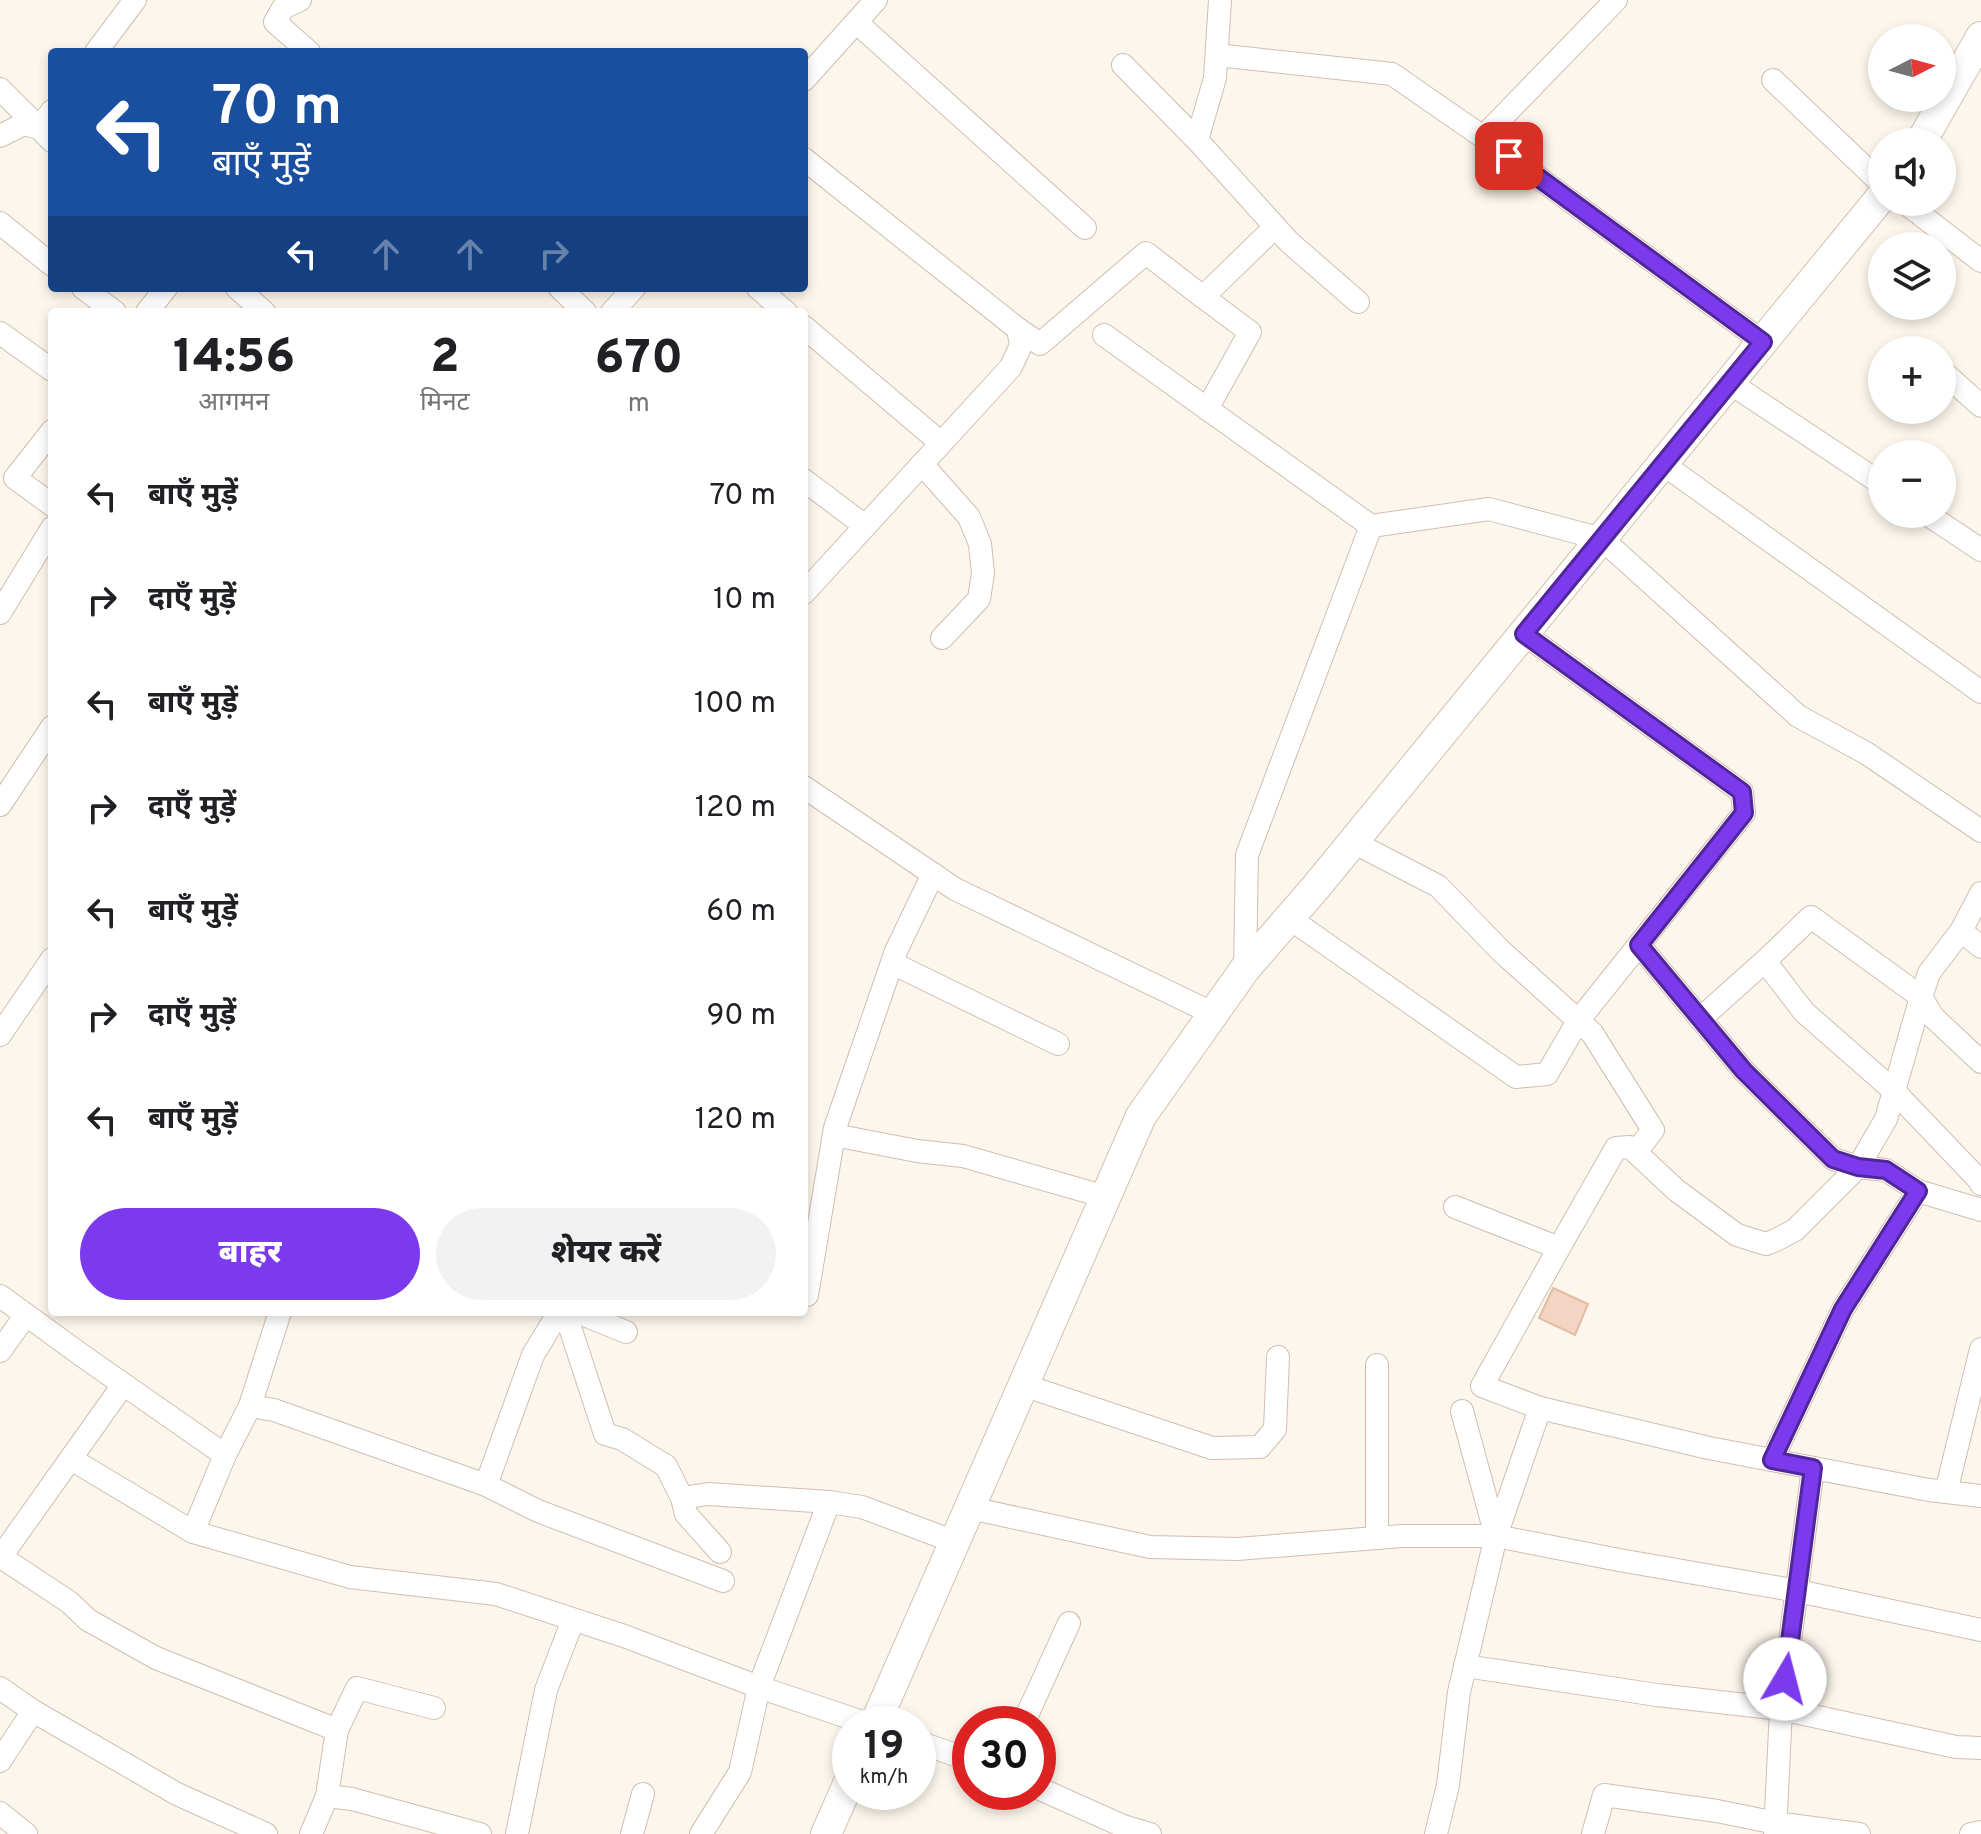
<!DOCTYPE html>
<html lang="hi">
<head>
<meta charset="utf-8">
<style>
	:root { --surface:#fff; --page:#f2f2f2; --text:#202124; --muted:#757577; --accent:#7c3aed }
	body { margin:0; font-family:Overpass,"Noto Sans Devanagari",sans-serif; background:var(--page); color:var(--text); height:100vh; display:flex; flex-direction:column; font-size:30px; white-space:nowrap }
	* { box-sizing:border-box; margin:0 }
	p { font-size:26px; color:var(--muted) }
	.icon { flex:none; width:44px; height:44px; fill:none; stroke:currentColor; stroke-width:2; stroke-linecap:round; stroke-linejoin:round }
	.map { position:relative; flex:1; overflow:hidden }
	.drawer { position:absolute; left:48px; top:308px; width:760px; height:1008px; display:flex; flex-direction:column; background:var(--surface); border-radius:8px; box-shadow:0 4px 12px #0003 }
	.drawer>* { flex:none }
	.top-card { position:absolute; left:48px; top:48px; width:760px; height:244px; border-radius:8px; box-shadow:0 4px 12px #0003; background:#1a4fa0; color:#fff; overflow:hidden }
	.needle { width:52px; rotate:84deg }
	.controls { position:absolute; left:1868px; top:24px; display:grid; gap:16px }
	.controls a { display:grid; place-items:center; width:88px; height:88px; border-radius:50%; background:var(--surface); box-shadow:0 4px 12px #0003; font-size:40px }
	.speed { position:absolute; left:832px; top:1706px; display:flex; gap:16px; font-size:40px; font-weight:700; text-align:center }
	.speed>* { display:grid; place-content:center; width:104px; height:104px; border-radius:50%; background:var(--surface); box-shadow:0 4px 12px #0003; line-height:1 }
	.speed small { font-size:20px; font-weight:400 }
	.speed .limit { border:12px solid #d22; background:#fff; color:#111 }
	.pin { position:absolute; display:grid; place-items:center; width:68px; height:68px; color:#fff; margin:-34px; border-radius:16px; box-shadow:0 4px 12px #0006 }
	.me { position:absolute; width:88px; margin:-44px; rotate:8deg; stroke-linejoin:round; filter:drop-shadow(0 0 6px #0008) }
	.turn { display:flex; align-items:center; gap:28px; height:168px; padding:0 32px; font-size:36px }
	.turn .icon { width:104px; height:104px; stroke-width:2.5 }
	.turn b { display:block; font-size:56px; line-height:68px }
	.lanes { display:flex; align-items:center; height:76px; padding:0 32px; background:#0003; justify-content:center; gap:40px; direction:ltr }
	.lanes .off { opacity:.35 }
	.eta { display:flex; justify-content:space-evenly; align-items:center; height:136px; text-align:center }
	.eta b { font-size:48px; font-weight:800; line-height:56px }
	.button { display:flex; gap:16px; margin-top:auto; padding:16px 32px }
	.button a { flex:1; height:92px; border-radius:48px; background:var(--accent); color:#fff; font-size:32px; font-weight:800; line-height:92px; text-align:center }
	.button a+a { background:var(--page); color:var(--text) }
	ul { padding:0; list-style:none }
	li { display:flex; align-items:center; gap:24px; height:104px; padding:0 32px }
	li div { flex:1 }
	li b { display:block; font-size:30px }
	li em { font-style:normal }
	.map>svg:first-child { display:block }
	.building { fill:#f3d5c3; stroke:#e6bba3; stroke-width:2 }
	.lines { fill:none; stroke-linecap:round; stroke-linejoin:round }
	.street-casing { stroke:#d1beb0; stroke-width:24 }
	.secondary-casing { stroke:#d6c0b0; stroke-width:32 }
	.street { stroke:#fff; stroke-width:22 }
	.secondary { stroke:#fff; stroke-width:30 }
	.route-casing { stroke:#51269a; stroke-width:20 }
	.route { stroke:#7c3aed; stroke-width:14 }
</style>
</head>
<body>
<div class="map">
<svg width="1981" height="1834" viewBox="0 0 1981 1834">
	<rect width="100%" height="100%" fill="#fdf6ec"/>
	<path class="building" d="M 1553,1288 L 1588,1304 L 1575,1335 L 1539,1318 Z"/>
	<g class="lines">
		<defs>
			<g id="street">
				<path d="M 300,0 L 283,8 L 275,22 L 309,52"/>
				<path d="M 1220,0 L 1215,78 L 1197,140 L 1289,242 L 1358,302"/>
				<path d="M 856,22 L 1085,228"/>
				<path d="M 96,52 L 135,0"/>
				<path d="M 1217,55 L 1392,74 L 1483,137 L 1763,342"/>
				<path d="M 1123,65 L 1197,140"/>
				<path d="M 804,80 L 876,0"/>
				<path d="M 1773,80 L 1882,184"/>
				<path d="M 0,89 L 52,141"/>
				<path d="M 0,136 L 24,124 L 39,128 L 52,111"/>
				<path d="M 1483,137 L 1616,0"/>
				<path d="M 804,159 L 1018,329 L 1021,345 L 1011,367 L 804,593"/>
				<path d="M 1904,202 L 1981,261"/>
				<path d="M 0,223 L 52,265"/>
				<path d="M 83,288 L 115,312"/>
				<path d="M 237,288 L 264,312"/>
				<path d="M 560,288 L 585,312"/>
				<path d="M 758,288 L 786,312"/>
				<path d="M 1203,297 L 1250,332 L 1207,409"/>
				<path d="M 147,312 L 166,288"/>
				<path d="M 612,312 L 634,288"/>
				<path d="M 804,327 L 941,443"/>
				<path d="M 1018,329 L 1040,344 L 1146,253 L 1203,297 L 1275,227"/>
				<path d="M 0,333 L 52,370"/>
				<path d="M 1104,335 L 1371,526 L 1489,509 L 1602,539 L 1798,716 L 1866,753 L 1981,831"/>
				<path d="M 1942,371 L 1981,406"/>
				<path d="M 1730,383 L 1882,484"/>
				<path d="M 52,431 L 15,478 L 52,505"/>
				<path d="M 922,464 L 969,517 L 980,544 L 983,573 L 979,599 L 942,638"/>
				<path d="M 1663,464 L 1981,692"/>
				<path d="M 804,480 L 865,526"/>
				<path d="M 1927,514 L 1981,550"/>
				<path d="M 0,613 L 52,528"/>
				<path d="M 804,787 L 955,889 L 1214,1014"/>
				<path d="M 0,805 L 52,727"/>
				<path d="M 1353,842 L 1438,886 L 1501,951 L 1592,1033 L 1653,1130 L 1636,1152"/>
				<path d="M 1289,918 L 1516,1077 L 1547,1074 L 1578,1021 L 1744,813 L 1742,792 L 1524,634"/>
				<path d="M 1961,931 L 1981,947"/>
				<path d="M 1639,945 L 1744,1071 L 1833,1159 L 1858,1167 L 1886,1170 L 1918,1191 L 1981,1210"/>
				<path d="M 1765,961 L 1804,1012 L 1893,1090 L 1979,1180 L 1981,1184"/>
				<path d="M 892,963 L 1058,1044"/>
				<path d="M 1245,969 L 1247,855 L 1371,526"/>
				<path d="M 1700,1019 L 1765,961 L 1811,917 L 1921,997 L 1933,1017 L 1981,1062"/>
				<path d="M 0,1035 L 52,959"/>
				<path d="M 834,1135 L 917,1151 L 963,1156 L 1106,1197"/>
				<path d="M 1455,1207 L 1559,1248 L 1482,1386 L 1540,1408"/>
				<path d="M 1559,1248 L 1616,1148 L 1630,1147 L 1676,1190 L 1737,1235 L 1766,1244 L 1776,1240 L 1795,1230 L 1858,1167 L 1886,1119 L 1921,997 L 1929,973 L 1961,931 L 1981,893"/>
				<path d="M 807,1295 L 835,1128 L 896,951 L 933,874"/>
				<path d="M 0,1296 L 87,1359 L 225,1455 L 193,1532 L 350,1577 L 496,1594 L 624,1636 L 759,1687 L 868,1724"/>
				<path d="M 565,1312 L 605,1434 L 622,1439 L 666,1466 L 682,1498 L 686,1514 L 720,1552"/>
				<path d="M 577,1312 L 626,1332"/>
				<path d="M 0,1351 L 26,1315"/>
				<path d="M 1377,1365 L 1377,1538"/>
				<path d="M 1023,1385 L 1212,1448 L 1260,1447 L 1275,1429 L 1278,1357"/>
				<path d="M 250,1406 L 274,1410 L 486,1485 L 538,1511 L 723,1581"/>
				<path d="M 1462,1411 L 1496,1536"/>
				<path d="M 225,1455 L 250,1406 L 280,1312"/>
				<path d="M 71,1459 L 193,1532"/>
				<path d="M 1772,1460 L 1843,1309 L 1918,1191"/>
				<path d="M 486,1485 L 533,1355 L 559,1312"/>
				<path d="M 1946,1492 L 1981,1349"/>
				<path d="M 682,1498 L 708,1494 L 829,1502 L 862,1507 L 955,1542"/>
				<path d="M 970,1508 L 1150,1547 L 1237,1549 L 1402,1536 L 1496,1536 L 1619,1560 L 1798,1591 L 1981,1630"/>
				<path d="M 1,1557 L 69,1602 L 88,1620 L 156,1658 L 337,1730"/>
				<path d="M 0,1558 L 123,1385"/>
				<path d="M 1465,1666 L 1657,1695 L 1781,1709 L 1956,1747 L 1981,1748"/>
				<path d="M 0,1688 L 33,1711 L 177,1794 L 266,1834"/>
				<path d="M 1023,1724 L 1069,1623"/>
				<path d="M 918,1742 L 970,1760"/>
				<path d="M 0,1761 L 33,1711"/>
				<path d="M 1038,1788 L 1123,1826 L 1150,1834"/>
				<path d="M 327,1796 L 352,1799 L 480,1834"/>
				<path d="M 0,1813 L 26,1834"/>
				<path d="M 311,1834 L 327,1796 L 337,1730 L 357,1688 L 434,1708"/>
				<path d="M 517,1834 L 546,1690 L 573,1620"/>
				<path d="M 632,1834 L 643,1794"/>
				<path d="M 701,1834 L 740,1772 L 759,1687 L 829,1502"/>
				<path d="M 1436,1834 L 1448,1785 L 1459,1692 L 1496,1536 L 1540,1408 L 1709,1448 L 1929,1490 L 1981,1496"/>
				<path d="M 1593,1834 L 1604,1795 L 1717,1811 L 1776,1823 L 1859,1834"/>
				<path d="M 1775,1834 L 1781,1709 L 1813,1468"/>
				<path d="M 1971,1834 L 1981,1832"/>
			</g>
			<g id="secondary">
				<path d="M 1921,142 L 1981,37"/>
				<path d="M 875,1724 L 1141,1116 L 1245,969 L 1316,887 L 1882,196"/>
				<path d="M 826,1834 L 850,1780"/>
			</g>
		</defs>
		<use href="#street" class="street-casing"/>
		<use href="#secondary" class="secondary-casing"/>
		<use href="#street" class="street"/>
		<use href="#secondary" class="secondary"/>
	</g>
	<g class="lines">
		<defs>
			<path id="route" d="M 1509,156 L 1763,342 L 1524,634 L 1742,792 L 1744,813 L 1639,945 L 1744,1071 L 1833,1159 L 1858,1167 L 1886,1170 L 1918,1191 L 1843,1309 L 1772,1460 L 1813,1468 L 1785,1679"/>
		</defs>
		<use href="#route" class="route-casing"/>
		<use href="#route" class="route"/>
	</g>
</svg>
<div class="controls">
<a><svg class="needle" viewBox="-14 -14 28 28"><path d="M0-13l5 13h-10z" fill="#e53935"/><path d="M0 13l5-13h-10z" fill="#757577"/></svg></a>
<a><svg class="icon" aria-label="sound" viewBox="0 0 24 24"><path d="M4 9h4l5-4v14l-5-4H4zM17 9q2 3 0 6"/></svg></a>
<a><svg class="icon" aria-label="layers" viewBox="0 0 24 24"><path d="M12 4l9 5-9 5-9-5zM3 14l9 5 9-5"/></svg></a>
<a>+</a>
<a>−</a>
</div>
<div class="speed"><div>19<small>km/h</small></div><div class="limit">30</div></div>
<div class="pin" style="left:1509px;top:156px;background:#d93025"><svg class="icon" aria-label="arrive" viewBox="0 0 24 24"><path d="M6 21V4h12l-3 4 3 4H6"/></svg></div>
<svg class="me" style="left:1785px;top:1679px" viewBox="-20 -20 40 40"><circle r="19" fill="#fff"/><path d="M0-13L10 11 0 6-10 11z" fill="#7c3aed"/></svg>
<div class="top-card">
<div class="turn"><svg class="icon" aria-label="left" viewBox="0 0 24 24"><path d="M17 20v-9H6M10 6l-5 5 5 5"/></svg><div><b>70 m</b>बाएँ मुड़ें</div></div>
<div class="lanes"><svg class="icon" aria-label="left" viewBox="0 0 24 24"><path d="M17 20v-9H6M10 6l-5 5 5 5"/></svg><svg class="icon off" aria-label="ahead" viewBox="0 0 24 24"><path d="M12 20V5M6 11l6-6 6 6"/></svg><svg class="icon off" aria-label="ahead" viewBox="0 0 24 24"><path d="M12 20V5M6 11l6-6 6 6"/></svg><svg class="icon off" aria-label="right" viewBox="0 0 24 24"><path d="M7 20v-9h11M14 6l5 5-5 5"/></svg></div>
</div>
<section class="drawer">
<div class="eta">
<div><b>14:56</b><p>आगमन</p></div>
<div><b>2</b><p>मिनट</p></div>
<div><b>670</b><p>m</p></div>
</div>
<ul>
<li><svg class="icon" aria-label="left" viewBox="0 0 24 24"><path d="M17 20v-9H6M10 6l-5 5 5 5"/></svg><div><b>बाएँ मुड़ें</b></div><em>70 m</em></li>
<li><svg class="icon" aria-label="right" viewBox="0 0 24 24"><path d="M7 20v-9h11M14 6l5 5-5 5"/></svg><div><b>दाएँ मुड़ें</b></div><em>10 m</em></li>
<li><svg class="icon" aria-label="left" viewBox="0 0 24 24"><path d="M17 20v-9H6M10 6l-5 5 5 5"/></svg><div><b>बाएँ मुड़ें</b></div><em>100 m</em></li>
<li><svg class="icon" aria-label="right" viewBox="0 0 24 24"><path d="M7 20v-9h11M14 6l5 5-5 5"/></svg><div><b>दाएँ मुड़ें</b></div><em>120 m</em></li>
<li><svg class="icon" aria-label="left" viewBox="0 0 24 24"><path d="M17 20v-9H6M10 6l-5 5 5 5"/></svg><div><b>बाएँ मुड़ें</b></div><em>60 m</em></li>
<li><svg class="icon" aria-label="right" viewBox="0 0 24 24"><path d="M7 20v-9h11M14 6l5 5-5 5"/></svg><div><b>दाएँ मुड़ें</b></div><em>90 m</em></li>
<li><svg class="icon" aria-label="left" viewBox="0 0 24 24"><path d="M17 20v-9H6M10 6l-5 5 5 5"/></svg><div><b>बाएँ मुड़ें</b></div><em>120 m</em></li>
</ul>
<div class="button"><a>बाहर</a><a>शेयर करें</a></div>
</section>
</div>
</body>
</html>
